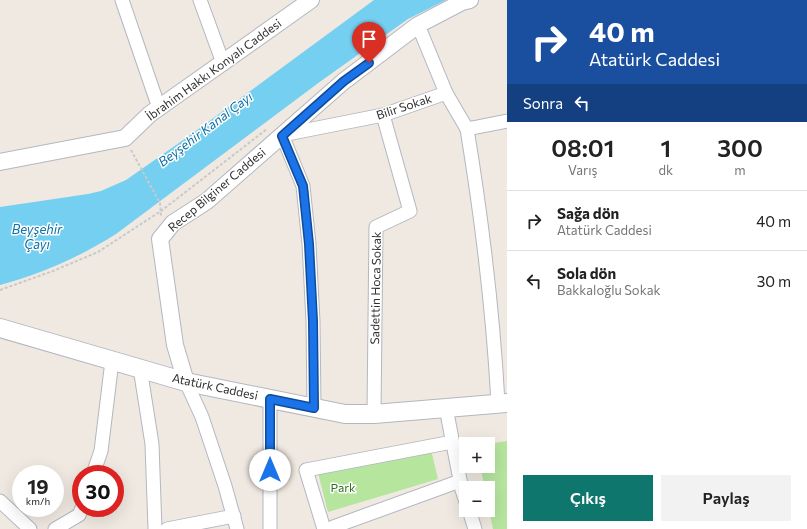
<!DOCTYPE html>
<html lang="tr">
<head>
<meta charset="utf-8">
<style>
	:root { --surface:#fff; --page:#f2f2f2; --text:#222; --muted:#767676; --line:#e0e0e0; --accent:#0f766e }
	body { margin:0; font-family:Commissioner,sans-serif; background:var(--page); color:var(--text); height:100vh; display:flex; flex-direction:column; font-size:15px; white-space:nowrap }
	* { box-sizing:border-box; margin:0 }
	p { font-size:13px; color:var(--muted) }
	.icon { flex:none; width:22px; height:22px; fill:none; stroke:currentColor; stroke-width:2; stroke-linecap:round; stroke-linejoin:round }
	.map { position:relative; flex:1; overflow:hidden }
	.side { display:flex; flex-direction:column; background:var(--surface); width:300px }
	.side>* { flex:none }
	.guide { background:#1a4fa0; color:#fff; overflow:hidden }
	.buttons { position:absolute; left:459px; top:437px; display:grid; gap:8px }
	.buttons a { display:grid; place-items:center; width:36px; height:36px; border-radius:0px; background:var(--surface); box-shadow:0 4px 16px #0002; font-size:20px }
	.speed { position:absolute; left:12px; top:465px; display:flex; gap:8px; font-size:20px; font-weight:700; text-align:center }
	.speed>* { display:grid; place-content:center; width:52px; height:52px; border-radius:50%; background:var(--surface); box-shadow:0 4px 16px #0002; line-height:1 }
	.speed small { font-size:10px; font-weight:400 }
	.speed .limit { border:6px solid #d22; background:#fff; color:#111 }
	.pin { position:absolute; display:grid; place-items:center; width:34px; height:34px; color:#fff; margin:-41px -17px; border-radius:50% 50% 50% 0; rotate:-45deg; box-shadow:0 0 4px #0007 }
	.pin .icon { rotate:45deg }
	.me { position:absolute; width:44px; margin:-22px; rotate:0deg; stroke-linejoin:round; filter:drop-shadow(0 0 3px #0008) }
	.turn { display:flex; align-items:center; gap:14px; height:84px; padding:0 16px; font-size:18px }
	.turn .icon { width:52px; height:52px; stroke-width:2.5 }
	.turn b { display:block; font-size:28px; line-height:34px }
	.then { display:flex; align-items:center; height:38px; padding:0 16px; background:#0003; gap:8px; font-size:15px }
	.eta { display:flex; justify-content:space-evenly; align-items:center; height:68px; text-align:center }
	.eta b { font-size:24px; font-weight:600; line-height:28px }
	.cta { display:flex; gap:8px; margin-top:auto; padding:8px 16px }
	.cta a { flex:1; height:46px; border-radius:0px; background:var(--accent); color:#fff; font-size:16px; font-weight:600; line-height:46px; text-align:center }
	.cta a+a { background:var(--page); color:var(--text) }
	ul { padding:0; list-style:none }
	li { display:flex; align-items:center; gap:12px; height:60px; padding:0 16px; border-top:1px solid var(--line) }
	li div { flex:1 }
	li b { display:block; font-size:15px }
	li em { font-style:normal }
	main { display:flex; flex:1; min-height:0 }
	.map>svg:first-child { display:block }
	.green { fill:#b6e59e }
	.water { fill:#75cff0 }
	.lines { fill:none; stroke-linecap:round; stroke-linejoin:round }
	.minor-casing { stroke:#b4b7c1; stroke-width:15 }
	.tertiary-casing { stroke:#b4b7c1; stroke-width:18 }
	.secondary-casing { stroke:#b4b7c1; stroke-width:20 }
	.path { stroke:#c9c9c9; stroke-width:2; stroke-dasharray:3 2; stroke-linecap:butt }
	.minor { stroke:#fff; stroke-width:13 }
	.tertiary { stroke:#fff; stroke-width:16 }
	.secondary { stroke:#fff; stroke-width:18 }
	.route-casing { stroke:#114b97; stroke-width:10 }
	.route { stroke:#1a73e8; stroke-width:7 }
	.labels { text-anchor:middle; stroke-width:3; stroke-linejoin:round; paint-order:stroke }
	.street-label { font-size:12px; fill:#2e2e2e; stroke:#fff }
	.park-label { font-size:12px; fill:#2c6e1b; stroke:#fff }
	.water-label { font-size:13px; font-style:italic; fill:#0d6fa3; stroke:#fff }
</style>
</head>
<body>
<main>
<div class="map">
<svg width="507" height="529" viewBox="0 0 507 529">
	<rect width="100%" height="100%" fill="#efe9e1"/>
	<g class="green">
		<path d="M 507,441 L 507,529 L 493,529 L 488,503 L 488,488 L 485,488 L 480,466 L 488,466 L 488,444 Z"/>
		<path d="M 431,450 L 438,479 L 328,512 L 318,473 Z"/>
	</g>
	<path class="water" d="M 374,0 L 446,0 L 408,19 L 321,81 L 116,234 C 79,257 42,274 0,285 L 0,207 L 88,194 L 101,191 L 126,180 L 189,136 Z"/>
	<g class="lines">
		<defs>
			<g id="minor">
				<path d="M 122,0 L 159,108"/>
				<path d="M 200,0 L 223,63"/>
				<path d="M 418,25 L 446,93"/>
				<path d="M 467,129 C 482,220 493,311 498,403"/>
				<path d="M 140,368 L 152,444 L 155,529"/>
				<path d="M 186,382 L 202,417 L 225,486 L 237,529"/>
				<path d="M 270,399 L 270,529"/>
				<path d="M 314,408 L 313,321 L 309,244 L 303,186 L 282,135 L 383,115 L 446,93 L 467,129 L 507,121"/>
				<path d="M 446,408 L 462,490 L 466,502"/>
				<path d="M 374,414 L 376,227 L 410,211 L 383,115"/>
				<path d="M 93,474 L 101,451 L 112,361"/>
				<path d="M 0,501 L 30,529"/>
				<path d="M 469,510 L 475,529"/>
				<path d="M 55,529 L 79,515 L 82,508"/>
				<path d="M 167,529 L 234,516"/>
				<path d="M 324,529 L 306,470 L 452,442"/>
				<path d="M 334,529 L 333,527 L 460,481"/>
			</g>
			<g id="tertiary">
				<path d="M 0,162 L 125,138 L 150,114 L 311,0"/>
				<path d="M 186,382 L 175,345 L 160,239 L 173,223 L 207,201 L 344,81 L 418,25 L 462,2 L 470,0"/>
			</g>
			<path id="secondary" d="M 0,328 L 186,382 L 345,414 L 374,414 L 507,403"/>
		</defs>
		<use href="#minor" class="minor-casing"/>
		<use href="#tertiary" class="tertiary-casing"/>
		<use href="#secondary" class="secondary-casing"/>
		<g class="path">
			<path d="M 131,150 L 160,203 L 161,216"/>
			<path d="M 0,290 L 53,271 L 98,252 L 161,211 L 267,129"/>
		</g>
		<use href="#minor" class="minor"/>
		<use href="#tertiary" class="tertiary"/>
		<use href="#secondary" class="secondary"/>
	</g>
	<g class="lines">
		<defs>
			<path id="route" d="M 270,470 L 270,399 L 314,408 L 313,321 L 309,244 L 303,186 L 282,136 L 344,81 L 369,63"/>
		</defs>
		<use href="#route" class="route-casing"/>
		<use href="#route" class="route"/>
	</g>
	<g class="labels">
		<g class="street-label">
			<text transform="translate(214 70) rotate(-36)" y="4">İbrahim Hakkı Konyalı Caddesi</text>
			<text transform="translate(404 107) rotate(-18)" y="4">Bilir Sokak</text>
			<text transform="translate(217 190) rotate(-40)" y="4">Recep Bilginer Caddesi</text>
			<text transform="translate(376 288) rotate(-89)" y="4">Sadettin Hoca Sokak</text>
			<text transform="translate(215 387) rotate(12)" y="4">Atatürk Caddesi</text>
		</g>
		<g class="park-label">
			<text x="343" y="492">Park</text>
		</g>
		<g class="water-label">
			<text transform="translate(205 129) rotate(-37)" y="5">Beyşehir Kanal Çayı</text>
			<text x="37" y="234">Beyşehir<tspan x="37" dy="15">Çayı</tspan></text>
		</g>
	</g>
</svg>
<div class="buttons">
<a>+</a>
<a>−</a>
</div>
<div class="speed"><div>19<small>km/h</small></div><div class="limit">30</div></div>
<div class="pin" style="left:369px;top:63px;background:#d93025"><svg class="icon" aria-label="arrive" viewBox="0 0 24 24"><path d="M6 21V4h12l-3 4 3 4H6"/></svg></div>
<svg class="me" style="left:270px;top:470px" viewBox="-20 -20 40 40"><circle r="19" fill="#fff"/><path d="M0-13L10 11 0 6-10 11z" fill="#1a73e8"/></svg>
</div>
<section class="side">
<div class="guide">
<div class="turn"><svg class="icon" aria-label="right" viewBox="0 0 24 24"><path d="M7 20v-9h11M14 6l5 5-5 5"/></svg><div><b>40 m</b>Atatürk Caddesi</div></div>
<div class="then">Sonra<svg class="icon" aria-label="left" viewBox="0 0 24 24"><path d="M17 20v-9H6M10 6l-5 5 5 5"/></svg></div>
</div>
<div class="eta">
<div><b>08:01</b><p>Varış</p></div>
<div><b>1</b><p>dk</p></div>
<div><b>300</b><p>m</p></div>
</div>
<ul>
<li><svg class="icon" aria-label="right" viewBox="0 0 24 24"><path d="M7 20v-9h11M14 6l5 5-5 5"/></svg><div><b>Sağa dön</b><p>Atatürk Caddesi</p></div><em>40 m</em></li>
<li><svg class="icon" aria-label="left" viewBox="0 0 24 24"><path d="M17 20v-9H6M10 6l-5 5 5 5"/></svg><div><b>Sola dön</b><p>Bakkaloğlu Sokak</p></div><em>30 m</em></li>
</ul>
<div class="cta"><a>Çıkış</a><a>Paylaş</a></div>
</section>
</main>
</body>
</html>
